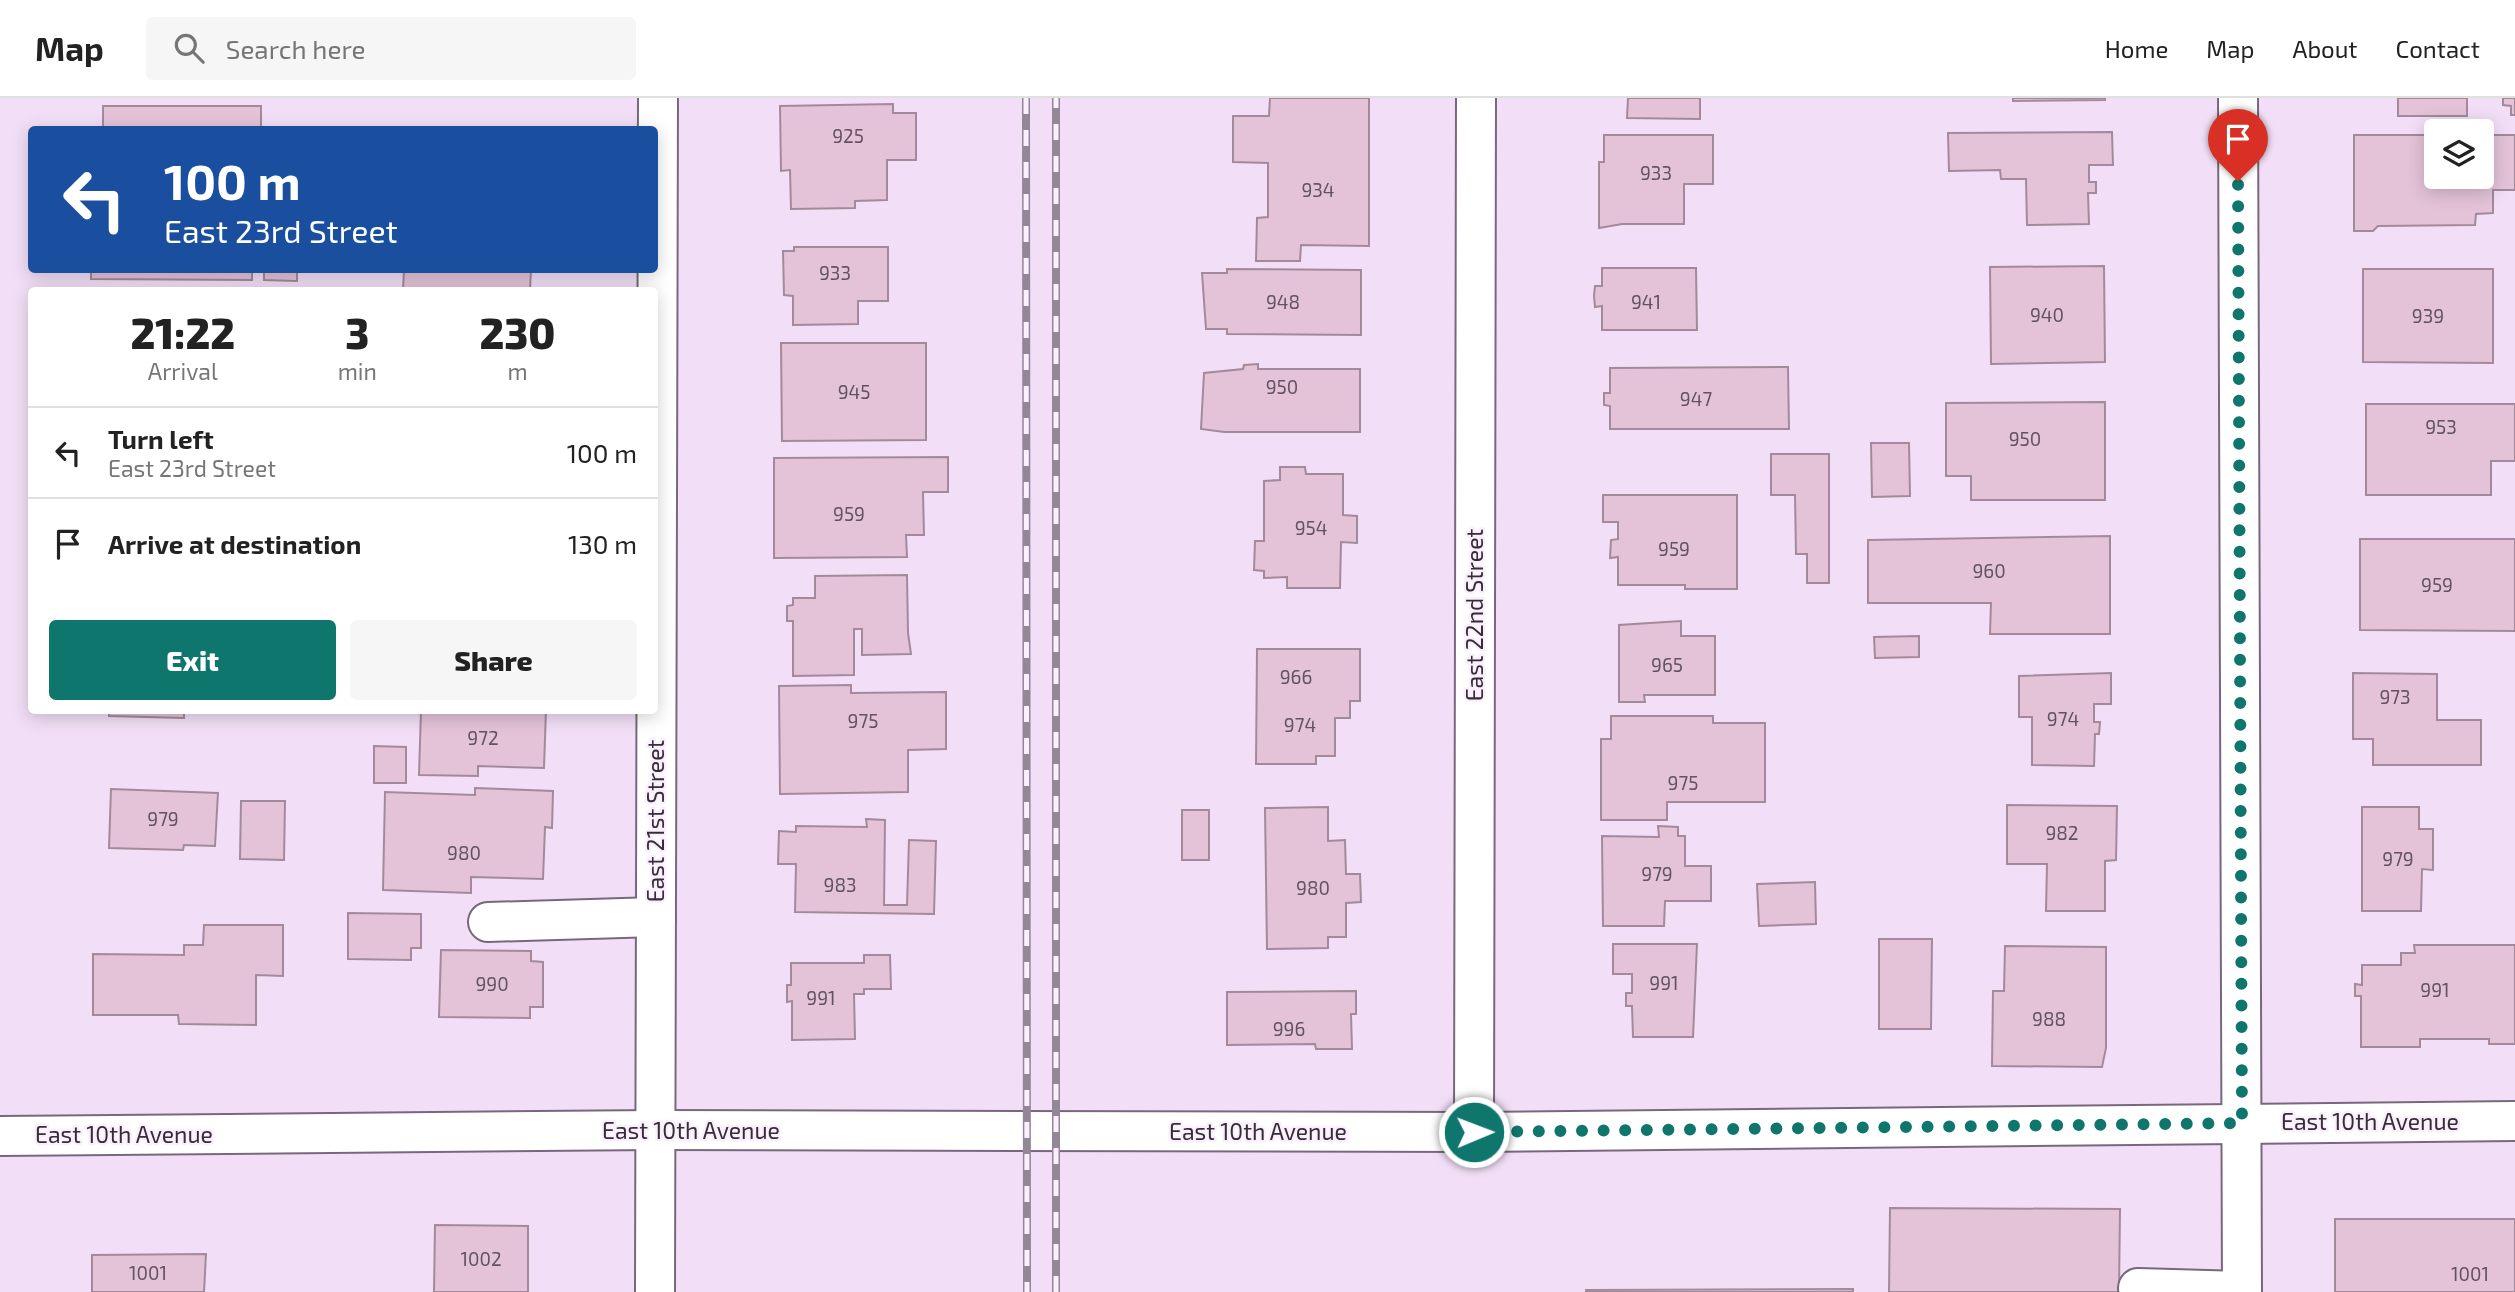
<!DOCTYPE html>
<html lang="en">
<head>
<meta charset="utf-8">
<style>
	:root { --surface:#fff; --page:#f6f6f6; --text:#222; --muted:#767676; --line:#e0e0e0; --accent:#0f766e }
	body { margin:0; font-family:"Exo 2",sans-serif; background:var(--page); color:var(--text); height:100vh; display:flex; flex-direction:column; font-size:26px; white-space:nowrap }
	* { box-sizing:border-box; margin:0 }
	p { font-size:23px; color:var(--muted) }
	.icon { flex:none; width:38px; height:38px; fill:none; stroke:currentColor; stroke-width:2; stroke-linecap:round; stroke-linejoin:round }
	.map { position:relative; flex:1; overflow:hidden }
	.sheet { position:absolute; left:28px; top:189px; width:630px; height:427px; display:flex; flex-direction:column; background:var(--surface); border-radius:7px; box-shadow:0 4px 18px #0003 }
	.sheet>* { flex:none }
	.banner { position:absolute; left:28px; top:28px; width:630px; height:147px; border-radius:7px; box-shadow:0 4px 18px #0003; background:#1a4fa0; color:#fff; overflow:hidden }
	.controls { position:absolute; left:2424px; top:21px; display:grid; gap:14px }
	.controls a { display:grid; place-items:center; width:70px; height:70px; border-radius:7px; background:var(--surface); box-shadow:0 4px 18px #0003; font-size:35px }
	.pin { position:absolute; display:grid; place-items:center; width:60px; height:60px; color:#fff; margin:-72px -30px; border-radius:50% 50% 50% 0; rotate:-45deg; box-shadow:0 0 7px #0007 }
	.pin .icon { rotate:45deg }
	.me { position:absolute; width:77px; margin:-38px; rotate:89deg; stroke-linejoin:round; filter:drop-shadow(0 0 5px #0008) }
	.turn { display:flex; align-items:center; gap:24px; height:147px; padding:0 21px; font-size:32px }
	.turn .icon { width:91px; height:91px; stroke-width:2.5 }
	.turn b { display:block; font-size:49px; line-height:60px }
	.eta { display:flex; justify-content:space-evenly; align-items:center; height:119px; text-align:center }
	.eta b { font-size:42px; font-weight:800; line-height:49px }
	.action { display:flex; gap:14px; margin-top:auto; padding:14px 21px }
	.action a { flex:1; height:80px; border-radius:7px; background:var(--accent); color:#fff; font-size:28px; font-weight:800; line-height:80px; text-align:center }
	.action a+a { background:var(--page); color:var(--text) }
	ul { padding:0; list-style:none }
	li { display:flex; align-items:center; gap:21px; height:91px; padding:0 21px; border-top:2px solid var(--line) }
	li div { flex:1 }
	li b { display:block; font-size:26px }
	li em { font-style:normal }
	header { display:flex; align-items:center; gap:42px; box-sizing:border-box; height:98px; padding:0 35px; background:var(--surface); border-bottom:2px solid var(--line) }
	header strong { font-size:33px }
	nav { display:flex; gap:38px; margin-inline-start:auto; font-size:24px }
	.search { width:490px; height:63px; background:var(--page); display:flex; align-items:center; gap:18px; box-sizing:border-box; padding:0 24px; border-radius:7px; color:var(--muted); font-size:26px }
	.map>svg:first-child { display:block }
	.building { fill:#e4c3d9; stroke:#a38a9b; stroke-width:2 }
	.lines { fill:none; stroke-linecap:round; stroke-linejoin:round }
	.minor-casing { stroke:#79687d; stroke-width:42 }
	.minor { stroke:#fff; stroke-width:38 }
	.rail-casing { stroke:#938697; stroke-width:8 }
	.rail { stroke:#fbeffd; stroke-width:5; stroke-dasharray:16; stroke-linecap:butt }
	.route { stroke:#0f766e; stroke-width:12; stroke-dasharray:0 21.6 }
	.labels { text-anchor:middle; stroke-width:5; stroke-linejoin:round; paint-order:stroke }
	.number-label { font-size:19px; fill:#615360 }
	.street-label { font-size:23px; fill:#352e37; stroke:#fbeffd }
</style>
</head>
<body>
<header>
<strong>Map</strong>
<div class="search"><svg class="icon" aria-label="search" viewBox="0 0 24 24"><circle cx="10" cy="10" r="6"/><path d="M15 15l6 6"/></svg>Search here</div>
<nav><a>Home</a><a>Map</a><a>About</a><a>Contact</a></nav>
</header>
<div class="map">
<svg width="2515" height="1194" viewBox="0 0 2515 1194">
	<rect width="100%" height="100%" fill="#f2dff7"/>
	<g class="building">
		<path d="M 1270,0 L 1369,0 L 1369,148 L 1301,147 L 1300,163 L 1256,163 L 1257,120 L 1268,119 L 1268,65 L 1233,64 L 1233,18 L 1269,18 Z"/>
		<path d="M 1628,0 L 1700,0 L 1700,21 L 1627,20 Z"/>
		<path d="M 2013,0 L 2105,0 L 2105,2 L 2013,3 Z"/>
		<rect x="2398" y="0" width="69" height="18"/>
		<path d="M 2503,0 L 2515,0 L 2515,17 L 2511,17 L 2511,8 L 2503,7 Z"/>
		<path d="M 893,6 L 893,15 L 916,15 L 916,62 L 887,62 L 887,102 L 855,103 L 855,110 L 791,111 L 790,72 L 781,73 L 780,8 Z"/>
		<rect x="103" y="8" width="158" height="24"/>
		<path d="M 2112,34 L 2113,67 L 2089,67 L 2089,84 L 2096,84 L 2096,95 L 2088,95 L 2089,126 L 2027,127 L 2026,81 L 2001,81 L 2000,72 L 1949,73 L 1948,35 Z"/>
		<path d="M 1604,37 L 1713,37 L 1713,86 L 1684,86 L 1684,126 L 1622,126 L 1599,130 L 1599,64 L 1604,64 Z"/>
		<path d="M 2354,37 L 2436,37 L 2436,79 L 2482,79 L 2482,37 L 2515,37 L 2515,92 L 2493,92 L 2493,115 L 2476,116 L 2475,127 L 2378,128 L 2373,133 L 2354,133 Z"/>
		<path d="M 794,149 L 888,149 L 888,203 L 858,203 L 858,226 L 793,227 L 793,198 L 784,197 L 783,153 L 794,153 Z"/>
		<path d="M 2104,168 L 2105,264 L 1991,266 L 1990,169 Z"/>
		<path d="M 1602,170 L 1696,170 L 1697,232 L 1602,232 L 1602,208 L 1595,209 L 1594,198 L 1595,188 L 1602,188 Z"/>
		<path d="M 1227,171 L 1361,172 L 1361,237 L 1227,236 L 1227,231 L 1206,231 L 1202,175 L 1227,175 Z"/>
		<path d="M 2363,171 L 2493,171 L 2493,265 L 2363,264 Z"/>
		<path d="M 91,172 L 252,172 L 252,182 L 91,181 Z"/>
		<path d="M 264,172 L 297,172 L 297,183 L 264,182 Z"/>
		<path d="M 404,172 L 531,172 L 530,192 L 403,192 Z"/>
		<path d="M 781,245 L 926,245 L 926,342 L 782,343 Z"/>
		<path d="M 1258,266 L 1258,271 L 1360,271 L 1360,334 L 1224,334 L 1201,331 L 1204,275 L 1243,271 L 1244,267 Z"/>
		<path d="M 1788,269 L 1789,331 L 1610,331 L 1610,308 L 1604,307 L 1604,295 L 1610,295 L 1610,270 Z"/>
		<path d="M 2105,304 L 2105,402 L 1971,402 L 1971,378 L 1946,378 L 1946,305 Z"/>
		<path d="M 2366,306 L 2515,306 L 2515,363 L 2491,363 L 2491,397 L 2366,397 Z"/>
		<path d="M 1871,345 L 1909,345 L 1910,398 L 1872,399 Z"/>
		<path d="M 1771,356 L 1829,356 L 1829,485 L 1807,485 L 1807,456 L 1796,456 L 1795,397 L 1771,397 Z"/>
		<path d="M 948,359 L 948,394 L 923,394 L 924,437 L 906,437 L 907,459 L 774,460 L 774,360 Z"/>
		<path d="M 1280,369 L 1305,369 L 1306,376 L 1343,376 L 1343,417 L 1357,418 L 1357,445 L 1341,444 L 1340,490 L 1287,490 L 1287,479 L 1264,480 L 1264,473 L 1254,472 L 1255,443 L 1264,443 L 1264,383 L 1280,382 Z"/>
		<path d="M 1603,397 L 1737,397 L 1737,491 L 1685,491 L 1685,487 L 1618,487 L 1618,459 L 1610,460 L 1611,442 L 1618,441 L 1618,424 L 1603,424 Z"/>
		<path d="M 2110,438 L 2110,536 L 1990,536 L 1991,505 L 1868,505 L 1868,442 Z"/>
		<path d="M 2360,441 L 2515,441 L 2515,533 L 2360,532 Z"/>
		<path d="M 907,477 L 908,535 L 911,556 L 862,557 L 862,531 L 854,531 L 854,577 L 793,578 L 793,523 L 787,523 L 787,508 L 793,507 L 793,500 L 815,500 L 815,478 Z"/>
		<path d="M 1681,523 L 1681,538 L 1715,538 L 1715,597 L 1644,597 L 1645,604 L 1619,604 L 1619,527 Z"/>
		<path d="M 1919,538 L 1919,559 L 1875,560 L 1874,539 Z"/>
		<path d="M 1257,551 L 1360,551 L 1360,603 L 1350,603 L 1350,620 L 1335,620 L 1335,658 L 1316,658 L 1316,666 L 1256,666 Z"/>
		<path d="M 2111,575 L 2111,606 L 2094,606 L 2094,624 L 2100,624 L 2099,636 L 2095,636 L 2094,668 L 2032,667 L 2032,619 L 2019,619 L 2019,578 Z"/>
		<path d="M 2353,575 L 2437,576 L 2437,622 L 2481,622 L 2481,667 L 2373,667 L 2373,641 L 2353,641 Z"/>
		<path d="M 851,587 L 851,595 L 946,594 L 946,651 L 908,652 L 908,694 L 780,696 L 779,588 Z"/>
		<path d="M 109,612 L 184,612 L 184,620 L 109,618 Z"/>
		<path d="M 421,612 L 546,612 L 544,670 L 478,668 L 478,678 L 419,677 Z"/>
		<path d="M 1611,618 L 1713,618 L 1713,625 L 1765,625 L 1765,704 L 1667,704 L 1667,722 L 1601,722 L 1601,641 L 1611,641 Z"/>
		<path d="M 374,648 L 406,649 L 406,685 L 374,685 Z"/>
		<path d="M 475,690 L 553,693 L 552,730 L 545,729 L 543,781 L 471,779 L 471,795 L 383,792 L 385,694 L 475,697 Z"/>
		<path d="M 111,691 L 218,695 L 215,748 L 184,747 L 183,752 L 109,750 Z"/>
		<path d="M 241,703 L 285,703 L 284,762 L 240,761 Z"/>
		<path d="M 2007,707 L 2117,708 L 2116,762 L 2105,763 L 2105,813 L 2046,813 L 2047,766 L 2007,766 Z"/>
		<path d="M 1328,709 L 1328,743 L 1345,742 L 1346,776 L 1360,776 L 1361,804 L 1346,805 L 1346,839 L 1328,839 L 1328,850 L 1267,851 L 1265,710 Z"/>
		<path d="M 2362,709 L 2419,709 L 2419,731 L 2433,731 L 2433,772 L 2422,771 L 2421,813 L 2362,813 Z"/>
		<rect x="1182" y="712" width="27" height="50"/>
		<path d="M 866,721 L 885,722 L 884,807 L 907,807 L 909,742 L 936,743 L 934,816 L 795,814 L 796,766 L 778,766 L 779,733 L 796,734 L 796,728 L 867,729 Z"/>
		<path d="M 1658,728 L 1678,729 L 1678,738 L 1685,738 L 1685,768 L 1711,768 L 1711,803 L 1665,803 L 1664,828 L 1603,828 L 1602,738 L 1659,739 Z"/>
		<path d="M 1815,784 L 1816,826 L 1759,828 L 1757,786 Z"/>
		<path d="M 348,815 L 421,816 L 421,850 L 411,850 L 411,862 L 348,861 Z"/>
		<path d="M 204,827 L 283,827 L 283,878 L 256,877 L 256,927 L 179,926 L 178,917 L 93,917 L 93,856 L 184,857 L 184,847 L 203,847 Z"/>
		<path d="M 1879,841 L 1932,841 L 1931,931 L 1879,931 Z"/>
		<path d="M 1613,846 L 1697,846 L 1693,939 L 1633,939 L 1632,908 L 1626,908 L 1626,895 L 1632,895 L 1632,876 L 1613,876 Z"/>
		<path d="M 2414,847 L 2515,847 L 2515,946 L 2489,946 L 2489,941 L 2420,941 L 2420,949 L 2361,949 L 2361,898 L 2355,898 L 2355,886 L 2362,887 L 2362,867 L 2401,867 L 2401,855 L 2415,855 Z"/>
		<path d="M 2005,848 L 2106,849 L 2106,950 L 2102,969 L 1992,968 L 1993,893 L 2004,893 Z"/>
		<path d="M 441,852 L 531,853 L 531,863 L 543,864 L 543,909 L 530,909 L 530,920 L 439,919 Z"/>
		<path d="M 864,857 L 890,857 L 891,891 L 864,891 L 864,896 L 854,896 L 855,941 L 792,942 L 792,903 L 787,904 L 787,887 L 791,887 L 791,865 L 864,865 Z"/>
		<path d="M 1356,893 L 1356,916 L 1351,916 L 1352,951 L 1316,951 L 1315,946 L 1227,947 L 1227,894 Z"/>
		<path d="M 1890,1110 L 2120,1111 L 2119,1194 L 1889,1194 Z"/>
		<rect x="2335" y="1121" width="180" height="73"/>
		<path d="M 435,1127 L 528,1128 L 528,1194 L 434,1194 Z"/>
		<path d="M 206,1156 L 204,1194 L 92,1194 L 92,1157 Z"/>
		<path d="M 1853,1191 L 1853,1194 L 1586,1194 L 1586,1192 Z"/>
	</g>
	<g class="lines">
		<defs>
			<g id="minor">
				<path d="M 2238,0 L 2242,1194"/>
				<path d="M 488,824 L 656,819"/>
				<path d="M 1474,1034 L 1476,0"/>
				<path d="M 0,1038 L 655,1032 L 1474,1034 L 2515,1023"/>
				<path d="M 2138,1190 L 2242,1193"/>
				<path d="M 655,1194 L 658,0"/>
			</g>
		</defs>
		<use href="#minor" class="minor-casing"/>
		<use href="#minor" class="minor"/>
		<defs>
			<g id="rail">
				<path d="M 1026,0 L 1027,1194"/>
				<path d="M 1056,1194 L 1056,0"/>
			</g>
		</defs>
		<use href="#rail" class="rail-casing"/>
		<use href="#rail" class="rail"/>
	</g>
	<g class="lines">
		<path class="route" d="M 1474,1034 L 2242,1025 L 2238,83"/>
	</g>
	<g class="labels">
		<g class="number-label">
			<text x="848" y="45">925</text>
			<text x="1656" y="82">933</text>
			<text x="1318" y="99">934</text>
			<text x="835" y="182">933</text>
			<text x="1283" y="211">948</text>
			<text x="1646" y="211">941</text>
			<text x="2047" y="224">940</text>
			<text x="2428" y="225">939</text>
			<text x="1282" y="296">950</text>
			<text x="854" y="301">945</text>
			<text x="1696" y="308">947</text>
			<text x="2441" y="336">953</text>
			<text x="2025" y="348">950</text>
			<text x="849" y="423">959</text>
			<text x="1311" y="437">954</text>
			<text x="1674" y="458">959</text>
			<text x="1989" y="480">960</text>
			<text x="2437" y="494">959</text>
			<text x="1667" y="574">965</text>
			<text x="1296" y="586">966</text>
			<text x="2395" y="606">973</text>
			<text x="2063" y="628">974</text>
			<text x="863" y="630">975</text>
			<text x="1300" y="634">974</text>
			<text x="483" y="647">972</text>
			<text x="1683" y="692">975</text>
			<text x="163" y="728">979</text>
			<text x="2062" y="742">982</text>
			<text x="464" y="762">980</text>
			<text x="2398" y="768">979</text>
			<text x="1657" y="783">979</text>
			<text x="840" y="794">983</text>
			<text x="1313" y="797">980</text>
			<text x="1664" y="892">991</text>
			<text x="492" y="893">990</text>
			<text x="2435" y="899">991</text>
			<text x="821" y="907">991</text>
			<text x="2049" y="928">988</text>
			<text x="1289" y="938">996</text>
			<text x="481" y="1168">1002</text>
			<text x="148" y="1182">1001</text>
			<text x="2470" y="1183">1001</text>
		</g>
		<g class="street-label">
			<text transform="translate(1475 517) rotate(-90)" y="8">East 22nd Street</text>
			<text transform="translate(656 723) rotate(-90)" y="8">East 21st Street</text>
			<text x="2370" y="1032">East 10th Avenue</text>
			<text x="691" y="1041">East 10th Avenue</text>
			<text x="1258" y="1042">East 10th Avenue</text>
			<text x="124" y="1045">East 10th Avenue</text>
		</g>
	</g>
</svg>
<div class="controls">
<a><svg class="icon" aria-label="layers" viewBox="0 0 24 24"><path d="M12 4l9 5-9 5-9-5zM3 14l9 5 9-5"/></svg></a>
</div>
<div class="pin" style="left:2238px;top:83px;background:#d93025"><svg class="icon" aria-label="arrive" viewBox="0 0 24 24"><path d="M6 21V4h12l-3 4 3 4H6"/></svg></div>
<svg class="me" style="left:1474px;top:1034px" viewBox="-20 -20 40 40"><circle r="17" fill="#0f766e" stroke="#fff" stroke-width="3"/><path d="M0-11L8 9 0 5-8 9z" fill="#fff"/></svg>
<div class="banner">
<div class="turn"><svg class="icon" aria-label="left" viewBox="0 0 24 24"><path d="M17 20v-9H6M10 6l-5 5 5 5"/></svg><div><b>100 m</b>East 23rd Street</div></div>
</div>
<section class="sheet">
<div class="eta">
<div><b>21:22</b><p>Arrival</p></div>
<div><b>3</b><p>min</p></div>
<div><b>230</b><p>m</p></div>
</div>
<ul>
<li><svg class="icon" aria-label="left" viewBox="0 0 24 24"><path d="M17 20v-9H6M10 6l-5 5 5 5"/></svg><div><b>Turn left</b><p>East 23rd Street</p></div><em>100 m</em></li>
<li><svg class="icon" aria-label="arrive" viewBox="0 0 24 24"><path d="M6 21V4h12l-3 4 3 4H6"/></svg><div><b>Arrive at destination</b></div><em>130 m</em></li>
</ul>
<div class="action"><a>Exit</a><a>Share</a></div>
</section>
</div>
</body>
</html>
